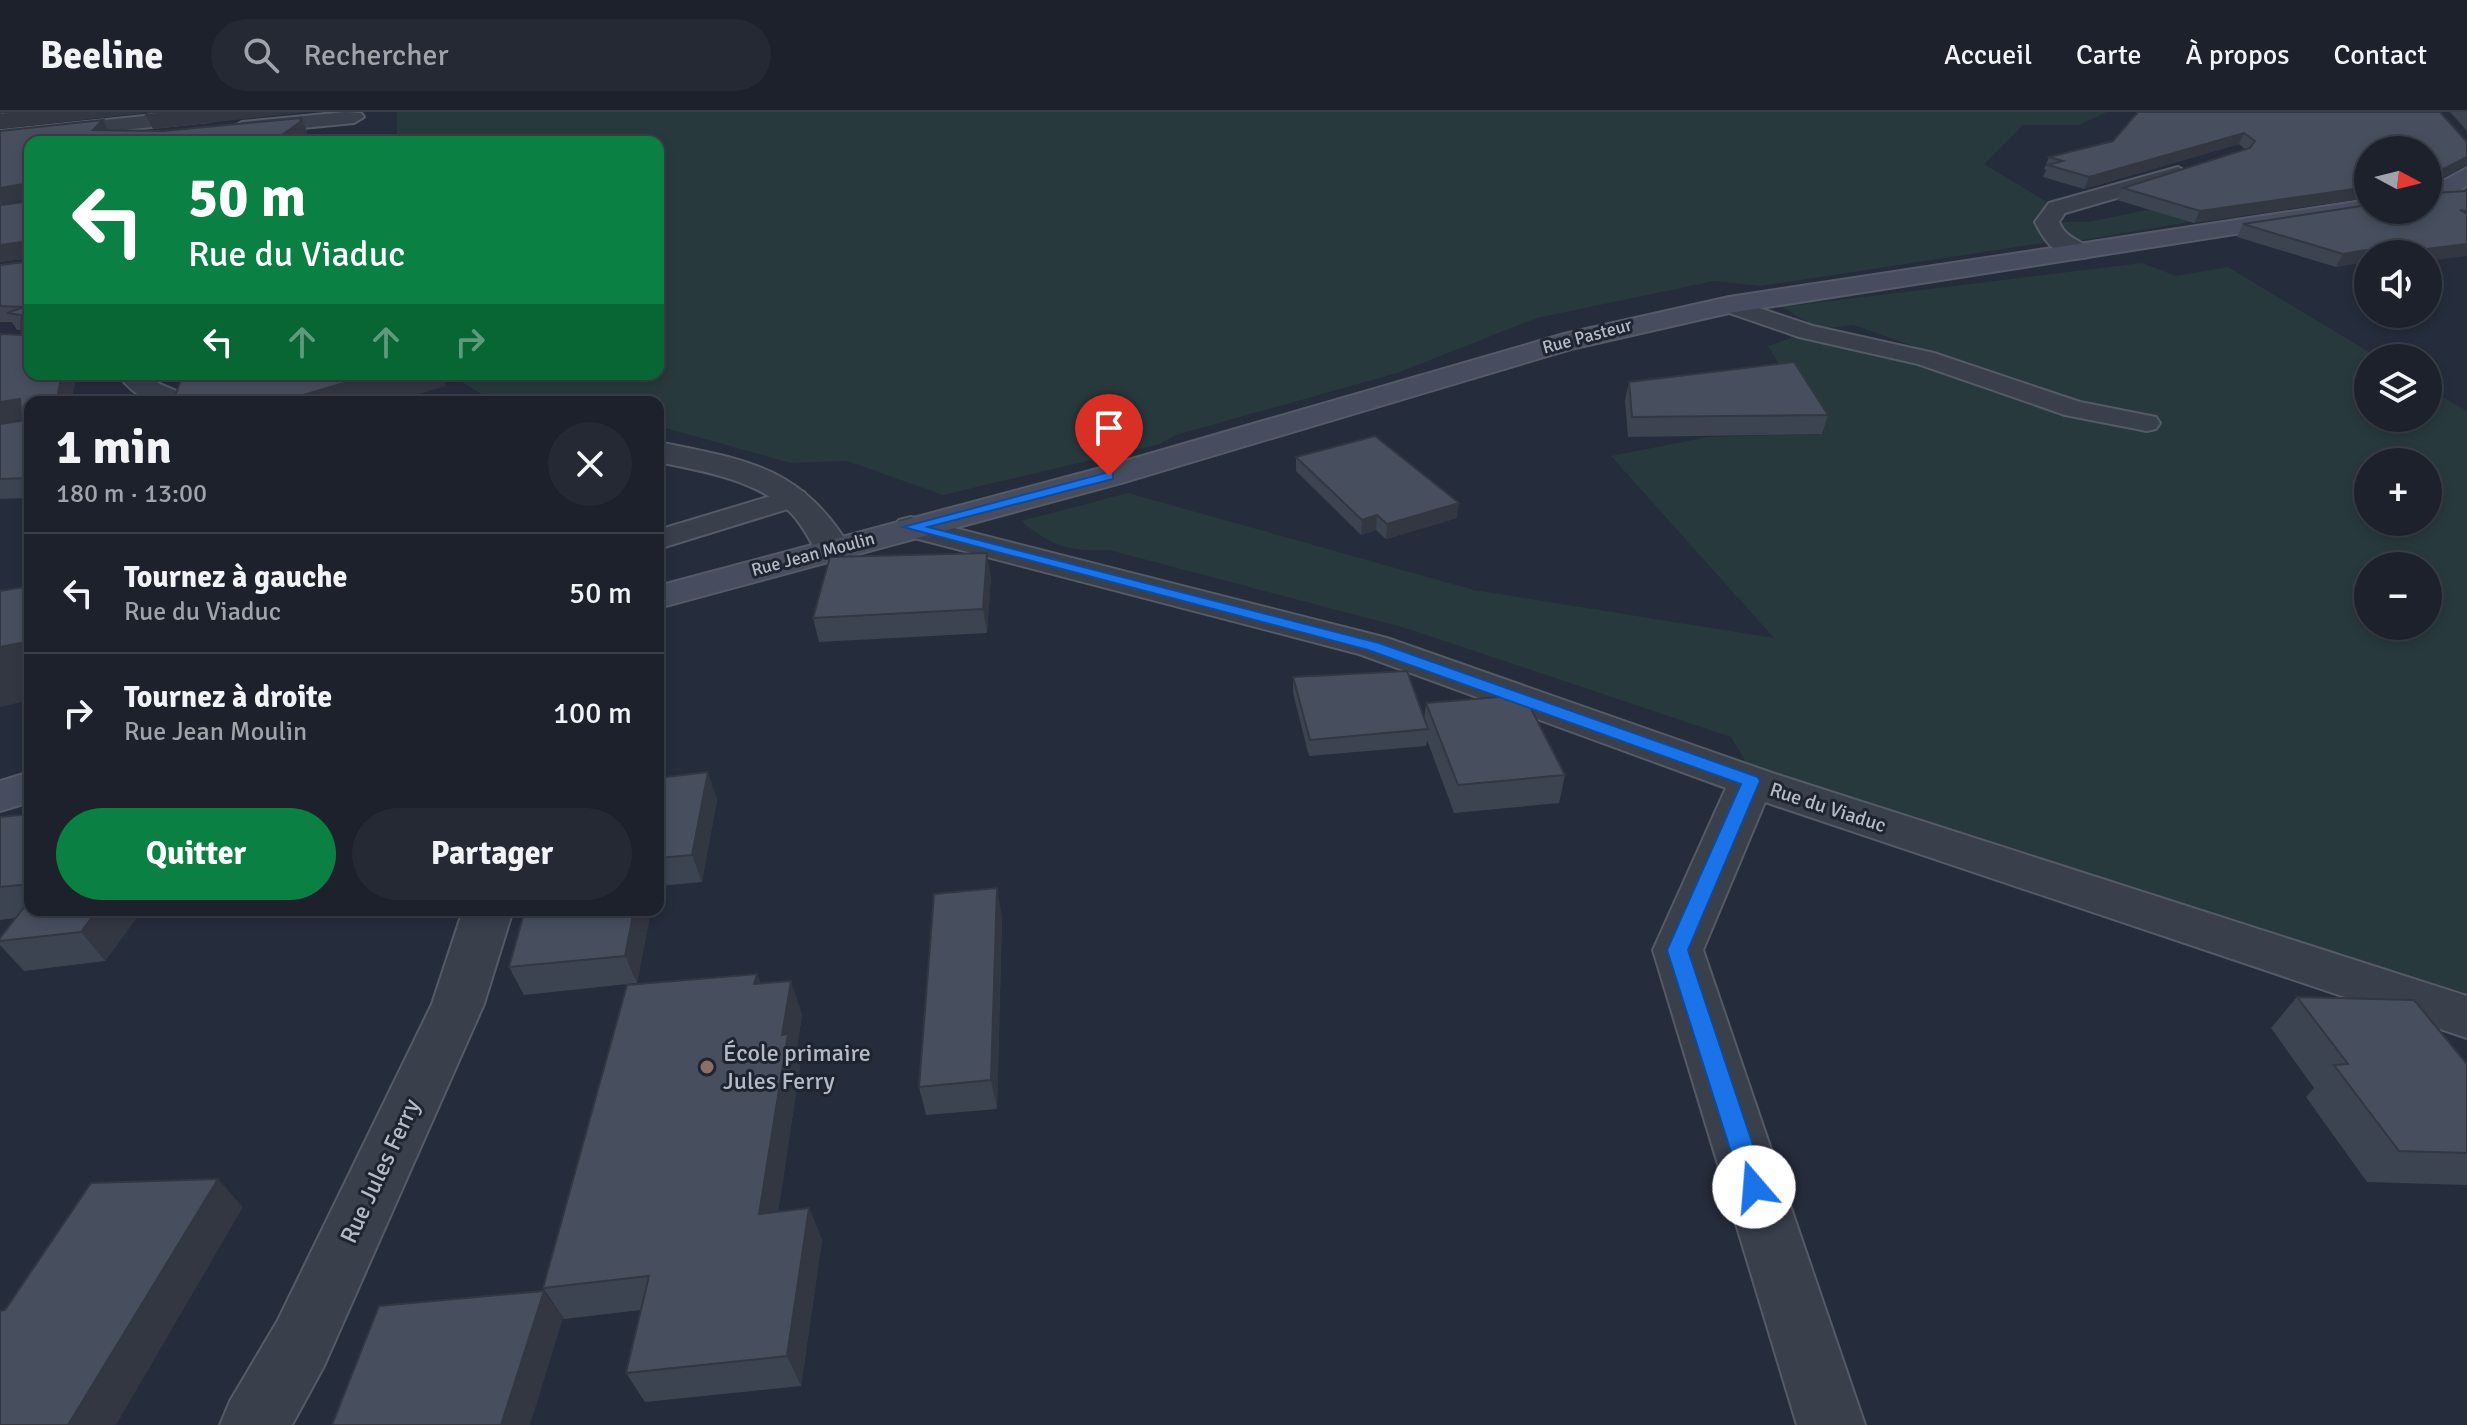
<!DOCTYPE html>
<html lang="fr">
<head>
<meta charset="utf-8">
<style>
	:root { --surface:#1c212c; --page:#252934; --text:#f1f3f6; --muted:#a0a3a9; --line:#3a3e48; --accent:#0b8043 }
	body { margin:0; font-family:Signika,sans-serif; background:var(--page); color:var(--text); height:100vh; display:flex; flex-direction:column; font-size:30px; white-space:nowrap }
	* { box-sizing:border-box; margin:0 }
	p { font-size:26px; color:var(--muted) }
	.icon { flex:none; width:44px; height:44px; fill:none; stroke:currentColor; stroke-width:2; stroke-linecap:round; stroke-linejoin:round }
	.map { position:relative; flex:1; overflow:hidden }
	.drawer { position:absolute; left:24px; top:284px; width:640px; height:520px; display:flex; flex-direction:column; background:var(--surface); border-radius:16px; box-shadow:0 4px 12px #0003,0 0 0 2px var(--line) }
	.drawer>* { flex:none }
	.hud { position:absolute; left:24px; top:24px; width:640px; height:244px; border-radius:16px; box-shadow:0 4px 12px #0003,0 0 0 2px var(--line); background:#0b8043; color:#fff; overflow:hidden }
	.needle { width:52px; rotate:97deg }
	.controls { position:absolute; left:2354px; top:24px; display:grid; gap:16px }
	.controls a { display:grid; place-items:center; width:88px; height:88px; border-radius:50%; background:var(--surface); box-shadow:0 4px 12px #0003,0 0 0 2px var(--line); font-size:40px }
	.pin { position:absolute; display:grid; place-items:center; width:68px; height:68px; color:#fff; margin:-82px -34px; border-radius:50% 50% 50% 0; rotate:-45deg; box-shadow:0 0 8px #0007 }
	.pin .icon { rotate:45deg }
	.me { position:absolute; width:88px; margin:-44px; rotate:342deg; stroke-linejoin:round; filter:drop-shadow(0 0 6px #0008) }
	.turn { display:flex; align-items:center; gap:28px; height:168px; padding:0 32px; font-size:36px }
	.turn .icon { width:104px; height:104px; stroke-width:2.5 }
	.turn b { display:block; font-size:56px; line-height:68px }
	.lanes { display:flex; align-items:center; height:76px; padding:0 32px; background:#0003; justify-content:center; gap:40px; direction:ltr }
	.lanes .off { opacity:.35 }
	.round { display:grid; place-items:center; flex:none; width:84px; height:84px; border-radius:42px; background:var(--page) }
	.head { display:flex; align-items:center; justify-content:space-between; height:136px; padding:0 32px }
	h1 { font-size:48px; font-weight:700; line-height:60px }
	.action { display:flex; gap:16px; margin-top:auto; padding:16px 32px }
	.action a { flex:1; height:92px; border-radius:48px; background:var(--accent); color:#fff; font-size:32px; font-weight:700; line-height:92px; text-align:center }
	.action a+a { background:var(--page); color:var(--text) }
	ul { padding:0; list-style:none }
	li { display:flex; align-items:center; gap:24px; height:120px; padding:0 32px; border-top:2px solid var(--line) }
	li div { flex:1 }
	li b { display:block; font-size:30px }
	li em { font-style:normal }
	header { display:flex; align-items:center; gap:48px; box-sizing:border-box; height:112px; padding:0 40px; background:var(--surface); border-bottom:2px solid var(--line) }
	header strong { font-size:38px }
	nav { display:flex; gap:44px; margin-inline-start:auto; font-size:28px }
	.search { width:560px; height:72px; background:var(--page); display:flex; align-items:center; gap:20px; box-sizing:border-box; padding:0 28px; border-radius:44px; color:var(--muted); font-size:30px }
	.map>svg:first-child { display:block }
	.green { fill:#28393d; fill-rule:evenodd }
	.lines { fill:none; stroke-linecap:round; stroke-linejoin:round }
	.lane-casing { stroke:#545a66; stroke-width:4 }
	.street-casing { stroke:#545a66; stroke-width:4 }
	.secondary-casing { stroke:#545a66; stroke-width:4 }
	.lane { fill:#393f4b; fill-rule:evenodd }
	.street { fill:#393f4b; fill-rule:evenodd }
	.secondary { fill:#474d5e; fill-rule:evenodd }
	.wall { fill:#3d4451 }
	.shaded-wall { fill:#323742 }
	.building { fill:#474f5e; stroke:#323742; stroke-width:2 }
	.route { fill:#1a73e8; stroke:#114b97; stroke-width:2 }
	.education-dot { fill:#8d6e63; stroke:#1e2430; stroke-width:3 }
	.labels { text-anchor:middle; stroke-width:6; stroke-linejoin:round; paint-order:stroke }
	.far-street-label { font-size:18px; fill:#b5bac6; stroke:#1e2430 }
	.street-label { font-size:20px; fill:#b5bac6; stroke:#1e2430 }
	.near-poi-label { font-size:24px; fill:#b5bac6; stroke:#1e2430; text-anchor:start }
	.near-street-label { font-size:24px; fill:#b5bac6; stroke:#1e2430 }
</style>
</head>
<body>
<header>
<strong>Beeline</strong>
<div class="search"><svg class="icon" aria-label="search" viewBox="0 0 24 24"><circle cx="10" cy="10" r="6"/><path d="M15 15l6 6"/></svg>Rechercher</div>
<nav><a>Accueil</a><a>Carte</a><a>À propos</a><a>Contact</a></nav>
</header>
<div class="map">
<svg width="2467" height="1313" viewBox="0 0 2467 1313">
	<rect width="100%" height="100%" fill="#252c3b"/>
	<g class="green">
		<path d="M 397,0 L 2107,0 L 2079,13 L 2023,13 L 1984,52 L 2057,96 L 2048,110 L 2088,110 L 2250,77 L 2330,86 L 2059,132 L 2056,129 L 1761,174 L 1714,169 L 1537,206 L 1397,261 L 1176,323 L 1160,332 L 943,383 L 847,349 L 791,351 L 658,314 L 658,290 L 494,290 L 454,265 L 658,262 L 658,30 L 397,30 Z"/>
		<path d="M 2142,151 L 2176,164 L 2228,155 L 2379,246 L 2368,246 L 2368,306 L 2428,306 L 2428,277 L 2467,299 L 2467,905 L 1759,672 L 1731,625 L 1409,517 L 1109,438 C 1070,440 1051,434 1021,409 L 1128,381 L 1474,478 L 1774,526 L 1611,344 L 1708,325 L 1823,322 L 1768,234 L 1797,224 L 1925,246 L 2074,297 L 2136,303 L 2130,297 L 2083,293 L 1853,213 L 1819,217 L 1782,195 ZM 2368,350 L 2428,350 L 2428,410 L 2368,410 ZM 2368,454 L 2428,454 L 2428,514 L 2368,514 Z"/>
	</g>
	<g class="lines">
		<defs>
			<g id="lane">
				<path d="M 1729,186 L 1813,214 L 1934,241 L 2080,290 L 2156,305 L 2160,311 L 2156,317 L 2147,319 L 2065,303 L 1918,252 L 1799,225 L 1721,198 L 1718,193 L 1721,188 Z"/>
				<path d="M 794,377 L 804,380 L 809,386 L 804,392 L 658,437 L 658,418 Z"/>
			</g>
			<g id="street">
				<path d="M 182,0 L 217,0 L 219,3 L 209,9 L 0,31 L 0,19 Z"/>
				<path d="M 346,0 L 361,1 L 364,5 L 354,11 L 242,22 L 232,16 L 242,10 Z"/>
				<path d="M 2178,55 L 2189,61 L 2186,66 L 2065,101 L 2059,110 C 2068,130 2081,125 2091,140 L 2088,145 C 2061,152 2045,131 2035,110 L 2049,91 Z"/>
				<path d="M 118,262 L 148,262 C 157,276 177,274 187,288 C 159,298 134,286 118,262 Z"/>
				<path d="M 658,330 C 747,348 801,354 851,437 L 846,445 L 833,448 L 820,445 C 811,431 804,415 792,402 C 758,368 703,359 658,350 Z"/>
				<path d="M 911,405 L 1387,526 L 1775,662 L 2467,884 L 2467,926 L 1765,690 L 1703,838 L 1865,1313 L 1797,1313 L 1653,838 L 1726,676 L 1359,542 L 899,422 L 894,415 L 899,408 Z"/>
				<path d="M 463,798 L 513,798 L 484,892 L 324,1254 L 292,1313 L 220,1313 L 230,1289 L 278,1208 L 432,892 Z"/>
			</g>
			<g id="secondary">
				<path d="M 2467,56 L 2467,73 L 2453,85 L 2428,91 L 2428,77 Z"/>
				<path d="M 2368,88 L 2368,98 L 2376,100 L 1729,201 L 1571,237 L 1121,371 L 658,496 L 658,474 L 1097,357 L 1564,222 L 1729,185 Z"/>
				<path d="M 30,660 L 30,690 L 0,699 L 0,669 Z"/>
			</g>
		</defs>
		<use href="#lane" class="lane-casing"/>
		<use href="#street" class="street-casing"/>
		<use href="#secondary" class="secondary-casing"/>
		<use href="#lane" class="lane"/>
		<use href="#street" class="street"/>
		<use href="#secondary" class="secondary"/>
	</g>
	<g class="wall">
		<path d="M 2440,0 L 2433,81 L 2467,79 L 2467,144 L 2428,142 L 2368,142 L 2368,155 L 2359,151 L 2336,155 L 2237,125 L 2243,112 L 2428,98 L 2428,38 L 2194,111 L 2117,88 L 2123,76 L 2246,38 L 2239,32 L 2084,77 L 2043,65 L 2046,58 L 2044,57 L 2049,45 L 2113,29 Z"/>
		<path d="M 2450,0 L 2467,0 L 2467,19 Z"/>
		<path d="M 301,6 L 307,19 L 306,23 L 297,30 L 30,30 L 30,262 L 77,262 L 71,290 L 30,290 L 30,386 L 0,387 L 0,312 L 21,309 L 21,307 L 0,311 L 0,222 L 21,223 L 22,218 L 17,218 L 12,210 L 0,210 L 0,153 L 23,150 L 23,147 L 0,150 L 0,93 L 24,90 L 24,88 L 0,92 L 0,20 L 103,8 L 108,19 L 163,19 Z"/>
		<path d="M 1629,270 L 1828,303 L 1822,322 L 1628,325 L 1625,288 Z"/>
		<path d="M 1296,345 L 1457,406 L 1386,427 L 1376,418 L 1361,423 L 1296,359 Z"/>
		<path d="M 991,465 L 987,521 L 819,530 L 813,506 Z"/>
		<path d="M 1293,565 L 1424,608 L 1426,591 L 1565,663 L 1559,691 L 1454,701 L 1427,628 L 1426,634 L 1309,644 L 1293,581 Z"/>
		<path d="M 658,666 L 717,687 L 702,770 L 658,774 Z"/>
		<path d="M 30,702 L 30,798 L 142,798 L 105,849 L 24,859 L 0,833 L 0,826 L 16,806 L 0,808 L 0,705 Z"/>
		<path d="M 525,798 L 651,798 L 637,871 L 524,883 L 509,855 Z"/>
		<path d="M 1002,805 L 997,997 L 926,1003 L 919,975 Z"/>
		<path d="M 757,862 L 761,872 L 802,902 L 796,943 L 800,955 L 778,1100 L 809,1096 L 822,1128 L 801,1274 L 645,1290 L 626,1261 L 641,1198 L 564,1207 L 543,1176 Z"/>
		<path d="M 2297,885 L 2467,952 L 2467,1073 L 2367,1070 L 2306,985 L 2314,976 L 2271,916 Z"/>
	</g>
	<g class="shaded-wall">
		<path d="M 25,0 L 144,0 L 145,1 L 0,17 L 0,3 Z"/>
		<path d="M 181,0 L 308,0 L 153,17 L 146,3 Z"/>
		<path d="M 301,6 L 307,19 L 306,23 L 297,30 L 272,30 Z"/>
		<path d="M 103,8 L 110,22 L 93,18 Z"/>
		<path d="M 2244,21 L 2239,32 L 2084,77 L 2089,65 Z"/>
		<path d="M 2467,45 L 2467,53 L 2428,74 L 2433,62 Z"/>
		<path d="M 24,72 L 30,87 L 0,92 L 0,76 Z"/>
		<path d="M 2368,75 L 2368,86 L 2194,111 L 2200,99 Z"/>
		<path d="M 23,130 L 30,146 L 0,150 L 0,133 Z"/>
		<path d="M 2467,132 L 2467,144 L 2428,149 L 2428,142 L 2386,142 Z"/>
		<path d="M 2366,138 L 2359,151 L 2336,155 L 2343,142 Z"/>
		<path d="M 62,262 L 77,262 L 71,290 L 56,290 Z"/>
		<path d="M 374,262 L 441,262 L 446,274 L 394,290 L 280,290 Z"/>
		<path d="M 20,287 L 30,305 L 0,311 L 0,290 Z"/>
		<path d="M 1459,391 L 1457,406 L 1386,427 L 1387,412 Z"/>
		<path d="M 1377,403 L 1376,418 L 1361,423 L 1362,408 Z"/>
		<path d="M 987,441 L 991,465 L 987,521 L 983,497 Z"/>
		<path d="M 30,529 L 30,588 L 0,595 L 0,535 Z"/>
		<path d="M 658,612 L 661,620 L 658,634 Z"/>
		<path d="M 708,660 L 717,687 L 702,770 L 692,743 Z"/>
		<path d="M 997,776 L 1002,805 L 997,997 L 991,968 Z"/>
		<path d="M 97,798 L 142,798 L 105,849 L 81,820 Z"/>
		<path d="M 634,798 L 651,798 L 637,871 L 625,844 Z"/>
		<path d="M 757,862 L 769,895 L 754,872 Z"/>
		<path d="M 791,869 L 802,902 L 796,943 L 800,955 L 773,1133 L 759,1102 L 782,923 Z"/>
		<path d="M 218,1067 L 243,1095 L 116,1313 L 68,1313 Z"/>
		<path d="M 809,1096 L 822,1128 L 801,1274 L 787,1244 Z"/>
		<path d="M 544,1179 L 563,1206 L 530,1313 L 501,1313 Z"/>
	</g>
	<g class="building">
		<path d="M 0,0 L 25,0 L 0,3 Z"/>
		<path d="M 148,0 L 181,0 L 146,3 Z"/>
		<path d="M 2138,0 L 2440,0 L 2467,30 L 2467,45 L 2433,62 L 2433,81 L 2467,79 L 2467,99 L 2460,98 L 2467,102 L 2467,132 L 2386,142 L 2375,142 L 2366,138 L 2343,142 L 2243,112 L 2368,93 L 2368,98 L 2428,98 L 2428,38 L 2368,38 L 2368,75 L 2200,99 L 2123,76 L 2250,36 L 2255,29 L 2244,21 L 2089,65 L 2048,53 L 2063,49 L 2049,45 L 2113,29 Z"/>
		<path d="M 301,6 L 300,10 L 272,30 L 30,30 L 30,262 L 62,262 L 56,290 L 30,290 L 30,366 L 0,367 L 0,312 L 21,309 L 20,287 L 0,290 L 0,222 L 21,223 L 22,203 L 7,201 L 24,195 L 0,194 L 0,153 L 23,150 L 23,130 L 0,133 L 0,93 L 24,90 L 24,72 L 0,76 L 0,19 L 103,8 L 93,18 L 163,19 Z"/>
		<path d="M 1794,250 L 1828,303 L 1632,305 L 1629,270 Z"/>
		<path d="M 183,262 L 374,262 L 280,290 L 173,290 Z"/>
		<path d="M 1375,324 L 1459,391 L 1387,412 L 1377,403 L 1362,408 L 1296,345 Z"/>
		<path d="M 987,441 L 983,497 L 813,506 L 830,445 Z"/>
		<path d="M 30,474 L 30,529 L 0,535 L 0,479 Z"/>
		<path d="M 1407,559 L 1428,617 L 1310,628 L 1293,565 Z"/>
		<path d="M 1524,583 L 1565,663 L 1458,673 L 1426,591 Z"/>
		<path d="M 708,660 L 692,743 L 658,746 L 658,666 Z"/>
		<path d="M 30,702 L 30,772 L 0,775 L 0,705 Z"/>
		<path d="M 997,776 L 991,968 L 919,975 L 934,782 Z"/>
		<path d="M 30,788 L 30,798 L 97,798 L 81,820 L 0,829 L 0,826 Z"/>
		<path d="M 525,798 L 634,798 L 625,844 L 509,855 Z"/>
		<path d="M 757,862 L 754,872 L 791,869 L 782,923 L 788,922 L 759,1102 L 809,1096 L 787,1244 L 626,1261 L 649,1164 L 543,1176 L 627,873 Z"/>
		<path d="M 2297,885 L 2414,888 L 2467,952 L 2467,1041 L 2399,1039 L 2334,953 L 2348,952 Z"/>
		<path d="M 218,1067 L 68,1313 L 0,1313 L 0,1199 L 5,1198 L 91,1071 Z"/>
		<path d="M 544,1179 L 501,1313 L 332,1313 L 379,1194 Z"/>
	</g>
	<path class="route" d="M 1109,360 L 1113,361 L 1113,367 L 928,415 L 1379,531 L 1758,665 L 1760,669 L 1688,838 L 1767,1075 L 1763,1083 L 1754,1086 L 1746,1083 L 1742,1075 L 1667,838 L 1741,672 L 1368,538 L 903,415 Z"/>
	<circle class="education-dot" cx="707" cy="955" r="8"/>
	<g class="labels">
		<g class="far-street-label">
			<text transform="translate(1587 224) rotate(-15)" y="6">Rue Pasteur</text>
			<text transform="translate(813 442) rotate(-15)" y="6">Rue Jean Moulin</text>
		</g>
		<g class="street-label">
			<text transform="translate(1828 695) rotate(18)" y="7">Rue du Viaduc</text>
		</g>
		<g class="near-poi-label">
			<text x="723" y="949">École primaire<tspan x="723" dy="28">Jules Ferry</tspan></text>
		</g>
		<g class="near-street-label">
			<text transform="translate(380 1059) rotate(-65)" y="8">Rue Jules Ferry</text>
		</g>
	</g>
</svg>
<div class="controls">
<a><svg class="needle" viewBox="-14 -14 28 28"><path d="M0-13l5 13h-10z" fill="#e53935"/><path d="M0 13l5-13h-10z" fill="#a0a3a9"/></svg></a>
<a><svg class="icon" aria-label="sound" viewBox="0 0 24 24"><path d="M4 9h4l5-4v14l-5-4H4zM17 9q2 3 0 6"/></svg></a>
<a><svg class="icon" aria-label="layers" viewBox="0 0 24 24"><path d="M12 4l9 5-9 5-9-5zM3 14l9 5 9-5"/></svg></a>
<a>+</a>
<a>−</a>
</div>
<div class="pin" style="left:1109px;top:364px;background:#d93025"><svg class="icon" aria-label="arrive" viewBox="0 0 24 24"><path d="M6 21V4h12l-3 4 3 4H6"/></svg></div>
<svg class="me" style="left:1754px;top:1075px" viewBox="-20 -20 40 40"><circle r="19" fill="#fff"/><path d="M0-13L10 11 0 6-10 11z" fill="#1a73e8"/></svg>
<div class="hud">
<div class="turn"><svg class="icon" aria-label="left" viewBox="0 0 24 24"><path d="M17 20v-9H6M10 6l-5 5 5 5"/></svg><div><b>50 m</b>Rue du Viaduc</div></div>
<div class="lanes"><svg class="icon" aria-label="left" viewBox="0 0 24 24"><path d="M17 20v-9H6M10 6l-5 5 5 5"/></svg><svg class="icon off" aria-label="ahead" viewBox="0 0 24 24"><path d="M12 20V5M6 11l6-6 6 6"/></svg><svg class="icon off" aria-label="ahead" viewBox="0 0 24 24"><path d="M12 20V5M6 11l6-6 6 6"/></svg><svg class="icon off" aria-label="right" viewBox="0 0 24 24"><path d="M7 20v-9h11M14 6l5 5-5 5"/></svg></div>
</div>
<section class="drawer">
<div class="head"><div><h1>1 min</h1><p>180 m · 13:00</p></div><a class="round"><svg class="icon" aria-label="close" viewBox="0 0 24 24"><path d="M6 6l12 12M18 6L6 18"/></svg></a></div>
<ul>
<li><svg class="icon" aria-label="left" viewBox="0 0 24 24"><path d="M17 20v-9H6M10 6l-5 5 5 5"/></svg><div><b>Tournez à gauche</b><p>Rue du Viaduc</p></div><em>50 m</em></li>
<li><svg class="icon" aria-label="right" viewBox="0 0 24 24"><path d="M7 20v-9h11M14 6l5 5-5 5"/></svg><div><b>Tournez à droite</b><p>Rue Jean Moulin</p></div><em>100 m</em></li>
</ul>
<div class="action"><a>Quitter</a><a>Partager</a></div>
</section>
</div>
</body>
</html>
